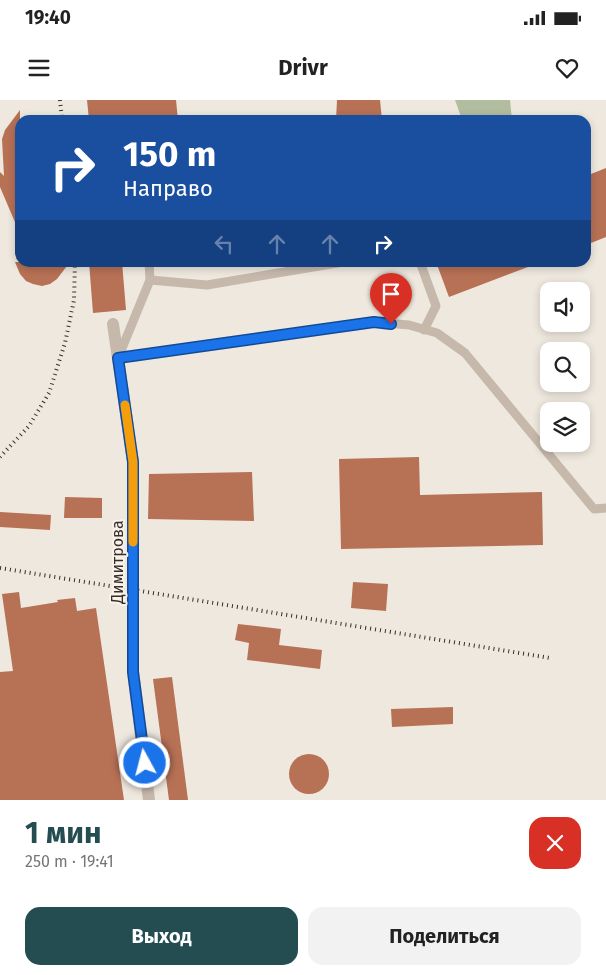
<!DOCTYPE html>
<html lang="ru">
<head>
<meta charset="utf-8">
<style>
	:root { --surface:#fff; --page:#f2f2f2; --text:#222; --muted:#767676; --accent:#244d52 }
	body { margin:0; font-family:"Fira Sans",sans-serif; background:var(--page); color:var(--text); height:100vh; display:flex; flex-direction:column; font-size:19px; white-space:nowrap }
	* { box-sizing:border-box; margin:0 }
	p { font-size:16px; color:var(--muted) }
	.icon { flex:none; width:28px; height:28px; fill:none; stroke:currentColor; stroke-width:2; stroke-linecap:round; stroke-linejoin:round }
	.map { position:relative; height:700px; overflow:hidden }
	.sheet { display:flex; flex-direction:column; background:var(--surface); flex:1 }
	.sheet>* { flex:none }
	.banner { position:absolute; left:15px; top:15px; width:576px; height:152px; border-radius:15px; box-shadow:0 2px 8px #0003; background:#1a4fa0; color:#fff; overflow:hidden }
	.controls { position:absolute; left:540px; top:182px; display:grid; gap:10px }
	.controls a { display:grid; place-items:center; width:50px; height:50px; border-radius:10px; background:var(--surface); box-shadow:0 2px 8px #0003; font-size:25px }
	.pin { position:absolute; display:grid; place-items:center; width:42px; height:42px; color:#fff; margin:-51px -21px; border-radius:50% 50% 50% 0; rotate:-45deg; box-shadow:0 0 5px #0007 }
	.pin .icon { rotate:45deg }
	.me { position:absolute; width:55px; margin:-28px; rotate:353deg; stroke-linejoin:round; filter:drop-shadow(0 0 4px #0008) }
	.turn { display:flex; align-items:center; gap:18px; height:105px; padding:0 25px; font-size:22px }
	.turn .icon { width:65px; height:65px; stroke-width:2.5 }
	.turn b { display:block; font-size:35px; line-height:42px }
	.lanes { display:flex; align-items:center; height:48px; padding:0 25px; background:#0003; justify-content:center; gap:25px; direction:ltr }
	.lanes .off { opacity:.35 }
	.round { display:grid; place-items:center; flex:none; width:52px; height:52px; border-radius:15px; background:var(--page) }
	.summary { display:flex; align-items:center; justify-content:space-between; height:85px; padding:0 25px }
	h1 { font-size:30px; font-weight:700; line-height:38px; color:var(--accent) }
	.cta { display:flex; gap:10px; margin-top:auto; padding:10px 25px }
	.cta a { flex:1; height:58px; border-radius:15px; background:var(--accent); color:#fff; font-size:20px; font-weight:700; line-height:58px; text-align:center }
	.cta a+a { background:var(--page); color:var(--text) }
	.status { display:flex; justify-content:space-between; align-items:center; height:35px; padding:0 25px; background:var(--surface); direction:ltr }
	.status svg { height:14px; fill:currentColor }
	header { display:flex; justify-content:space-between; align-items:center; height:65px; padding:0 25px; background:var(--surface); font-size:22px; font-weight:700 }
	.map>svg:first-child { display:block }
	.green { fill:#b2bda0 }
	.building { fill:#b77155 }
	.lines { fill:none; stroke-linecap:round; stroke-linejoin:round }
	.lane { stroke:#c6b9ac; stroke-width:9 }
	.street { stroke:#c6b9ac; stroke-width:12 }
	.rail { stroke:#352e2a; stroke-width:4; stroke-dasharray:1 4; stroke-linecap:butt }
	.route-casing { stroke:#114b97; stroke-width:12 }
	.route { stroke:#1a73e8; stroke-width:9 }
	.slow { stroke:#f59e0b; stroke-width:9 }
	.labels { text-anchor:middle; stroke-width:4; stroke-linejoin:round; paint-order:stroke }
	.street-label { font-size:16px; fill:#352e2a; stroke:#f8f2ea }
</style>
</head>
<body>
<div class="status"><b>19:40</b><svg viewBox="0 0 49 12"><path d="M0 12V9h3v3zM5 12V6h3v6zM10 12V3h3v9zM15 12V0h3v12zM26 1h20v11H26zM47 4h2v5h-2z"/></svg></div>
<header><svg class="icon" aria-label="menu" viewBox="0 0 24 24"><path d="M4 6h16M4 12h16M4 18h16"/></svg>Drivr<svg class="icon" aria-label="heart" viewBox="0 0 24 24"><path d="M12 20l-8-8c-3-5 5-10 8-4 3-6 11-1 8 4z"/></svg></header>
<div class="map">
<svg width="606" height="700" viewBox="0 0 606 700">
	<rect width="100%" height="100%" fill="#efe8de"/>
	<path class="green" d="M 455,0 L 510,0 L 512,20 L 460,20 L 460,14 Z"/>
	<g class="building">
		<path d="M 87,0 L 176,0 L 178,20 L 89,20 Z"/>
		<path d="M 337,0 L 380,0 L 382,20 L 336,20 Z"/>
		<path d="M 20,10 L 20,134 L 0,87 L 0,72 L 4,76 L 2,39 L 5,30 Z"/>
		<path d="M 606,68 L 606,137 L 586,145 L 586,76 Z"/>
		<path d="M 15,162 L 70,162 L 57,179 L 50,184 L 42,186 L 33,184 L 26,181 L 20,174 Z"/>
		<path d="M 89,162 L 122,162 L 126,210 L 93,213 Z"/>
		<path d="M 436,162 L 536,162 L 536,164 L 449,197 Z"/>
		<path d="M 419,357 L 420,395 L 542,392 L 543,445 L 341,449 L 339,359 Z"/>
		<path d="M 252,372 L 254,421 L 148,419 L 149,374 Z"/>
		<path d="M 65,397 L 102,398 L 102,418 L 64,418 Z"/>
		<path d="M 0,412 L 51,415 L 50,430 L 0,427 Z"/>
		<path d="M 353,482 L 388,484 L 386,511 L 351,508 Z"/>
		<path d="M 19,492 L 21,508 L 58,502 L 57,500 L 75,498 L 77,511 L 96,508 L 124,700 L 0,700 L 0,572 L 13,571 L 2,494 Z"/>
		<path d="M 238,524 L 281,529 L 279,545 L 322,550 L 320,569 L 247,560 L 249,543 L 235,540 Z"/>
		<path d="M 172,577 L 188,700 L 169,700 L 153,579 Z"/>
		<path d="M 453,607 L 453,624 L 392,627 L 391,609 Z"/>
		<circle cx="309" cy="674" r="20"/>
	</g>
	<g class="lines">
		<g class="lane">
			<path d="M 149,162 L 150,180 L 118,258 L 374,222 L 409,225 L 437,233 L 465,253 L 594,409 L 606,408"/>
			<path d="M 420,162 L 436,206 L 424,230"/>
			<path d="M 150,180 L 207,185 L 343,162"/>
		</g>
		<path class="street" d="M 113,224 L 133,362 L 133,571 L 149,700"/>
		<g class="rail">
			<path d="M 60,0 L 62,20"/>
			<path d="M 0,357 L 29,326 L 49,293 L 65,243 L 74,200 L 75,162"/>
			<path d="M 0,468 L 550,558"/>
		</g>
	</g>
	<g class="lines">
		<defs>
			<path id="route" d="M 145,663 L 133,572 L 133,362 L 118,258 L 374,222 L 391,224"/>
		</defs>
		<use href="#route" class="route-casing"/>
		<use href="#route" class="route"/>
		<path class="slow" d="M 125,305 L 133,362 L 133,442"/>
	</g>
	<g class="labels">
		<g class="street-label">
			<text transform="translate(117 462) rotate(-90)" y="6">Димитрова</text>
		</g>
	</g>
</svg>
<div class="controls">
<a><svg class="icon" aria-label="sound" viewBox="0 0 24 24"><path d="M4 9h4l5-4v14l-5-4H4zM17 9q2 3 0 6"/></svg></a>
<a><svg class="icon" aria-label="search" viewBox="0 0 24 24"><circle cx="10" cy="10" r="6"/><path d="M15 15l6 6"/></svg></a>
<a><svg class="icon" aria-label="layers" viewBox="0 0 24 24"><path d="M12 4l9 5-9 5-9-5zM3 14l9 5 9-5"/></svg></a>
</div>
<div class="pin" style="left:391px;top:224px;background:#d93025"><svg class="icon" aria-label="arrive" viewBox="0 0 24 24"><path d="M6 21V4h12l-3 4 3 4H6"/></svg></div>
<svg class="me" style="left:145px;top:663px" viewBox="-20 -20 40 40"><circle r="17" fill="#1a73e8" stroke="#fff" stroke-width="3"/><path d="M0-11L8 9 0 5-8 9z" fill="#fff"/></svg>
<div class="banner">
<div class="turn"><svg class="icon" aria-label="right" viewBox="0 0 24 24"><path d="M7 20v-9h11M14 6l5 5-5 5"/></svg><div><b>150 m</b>Направо</div></div>
<div class="lanes"><svg class="icon off" aria-label="left" viewBox="0 0 24 24"><path d="M17 20v-9H6M10 6l-5 5 5 5"/></svg><svg class="icon off" aria-label="ahead" viewBox="0 0 24 24"><path d="M12 20V5M6 11l6-6 6 6"/></svg><svg class="icon off" aria-label="ahead" viewBox="0 0 24 24"><path d="M12 20V5M6 11l6-6 6 6"/></svg><svg class="icon" aria-label="right" viewBox="0 0 24 24"><path d="M7 20v-9h11M14 6l5 5-5 5"/></svg></div>
</div>
</div>
<section class="sheet">
<div class="summary"><div><h1>1 мин</h1><p>250 m · 19:41</p></div><a class="round" style="background:#d93025;color:#fff"><svg class="icon" aria-label="close" viewBox="0 0 24 24"><path d="M6 6l12 12M18 6L6 18"/></svg></a></div>
<div class="cta"><a>Выход</a><a>Поделиться</a></div>
</section>
</body>
</html>
